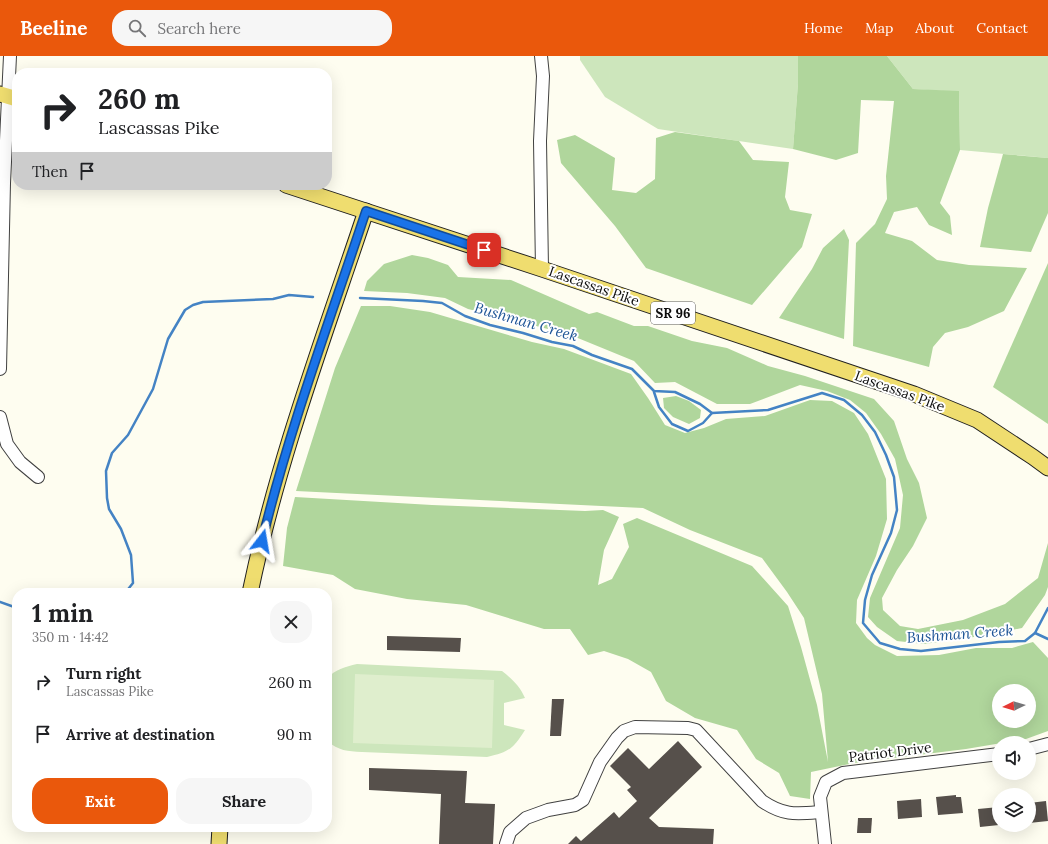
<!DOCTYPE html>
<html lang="en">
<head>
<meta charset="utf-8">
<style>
	:root { --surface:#fff; --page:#f6f6f6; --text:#202124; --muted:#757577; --accent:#ea580c }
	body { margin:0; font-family:Lora,serif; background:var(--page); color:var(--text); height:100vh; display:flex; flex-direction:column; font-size:15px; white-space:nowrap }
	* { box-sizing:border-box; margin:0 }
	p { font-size:13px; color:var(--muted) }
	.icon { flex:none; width:22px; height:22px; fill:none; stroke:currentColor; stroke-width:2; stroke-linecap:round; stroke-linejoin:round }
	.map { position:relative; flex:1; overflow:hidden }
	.details { position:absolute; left:12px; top:532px; width:320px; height:244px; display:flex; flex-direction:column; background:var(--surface); border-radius:16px; box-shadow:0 4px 16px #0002 }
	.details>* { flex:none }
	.top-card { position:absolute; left:12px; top:12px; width:320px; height:122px; border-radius:16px; box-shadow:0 4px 16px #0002; background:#fff; color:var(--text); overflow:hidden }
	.needle { width:26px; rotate:265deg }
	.buttons { position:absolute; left:992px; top:628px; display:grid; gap:8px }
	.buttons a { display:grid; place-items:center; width:44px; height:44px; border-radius:50%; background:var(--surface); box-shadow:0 4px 16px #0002; font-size:20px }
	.pin { position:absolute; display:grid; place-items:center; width:34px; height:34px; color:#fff; margin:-17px; border-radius:8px; box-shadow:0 2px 6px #0006 }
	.me { position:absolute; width:44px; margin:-22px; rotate:14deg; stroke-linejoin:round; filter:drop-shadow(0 0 3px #0008) }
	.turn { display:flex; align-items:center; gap:14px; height:84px; padding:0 20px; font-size:18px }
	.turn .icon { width:52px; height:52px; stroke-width:2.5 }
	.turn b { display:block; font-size:28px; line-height:34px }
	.then { display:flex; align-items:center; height:38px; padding:0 20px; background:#0003; gap:8px; font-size:15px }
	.round { display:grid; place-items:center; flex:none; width:42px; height:42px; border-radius:16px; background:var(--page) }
	.overview { display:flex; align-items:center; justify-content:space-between; height:68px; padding:0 20px }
	h1 { font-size:24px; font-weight:700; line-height:30px }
	.button { display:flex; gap:8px; margin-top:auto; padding:8px 20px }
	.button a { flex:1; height:46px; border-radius:16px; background:var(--accent); color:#fff; font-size:16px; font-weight:700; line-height:46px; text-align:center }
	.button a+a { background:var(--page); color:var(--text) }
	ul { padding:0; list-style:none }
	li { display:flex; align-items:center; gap:12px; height:52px; padding:0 20px }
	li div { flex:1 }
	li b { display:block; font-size:15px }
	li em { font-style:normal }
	header { display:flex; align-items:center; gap:24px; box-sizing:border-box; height:56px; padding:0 20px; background:var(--accent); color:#fff }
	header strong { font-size:19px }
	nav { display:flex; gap:22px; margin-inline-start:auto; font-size:14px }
	.search { width:280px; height:36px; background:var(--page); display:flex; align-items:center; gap:10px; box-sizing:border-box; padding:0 14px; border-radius:16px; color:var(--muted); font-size:15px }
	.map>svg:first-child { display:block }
	.green { fill:#cde6bc }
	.forest { fill:#b0d69c; fill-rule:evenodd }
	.pitch { fill:#dfeecd }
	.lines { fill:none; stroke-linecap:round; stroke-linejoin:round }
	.stream { stroke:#4483c4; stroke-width:2.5 }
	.building { fill:#56504b }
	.minor-casing { stroke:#414141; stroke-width:14 }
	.major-casing { stroke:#1f1f1f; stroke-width:17 }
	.minor { stroke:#fff; stroke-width:12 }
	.major { stroke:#efdd6f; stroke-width:15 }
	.route-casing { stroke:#114b97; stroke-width:10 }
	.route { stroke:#1a73e8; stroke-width:7 }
	.labels { text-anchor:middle; stroke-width:4; stroke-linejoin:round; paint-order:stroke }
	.shield { fill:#fff; stroke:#565656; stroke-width:1 }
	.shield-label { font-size:13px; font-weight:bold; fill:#0e0e0e }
	.street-label { font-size:14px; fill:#0e0e0e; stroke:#fff }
	.water-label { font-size:15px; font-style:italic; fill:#205697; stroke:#fff }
</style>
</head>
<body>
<header>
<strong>Beeline</strong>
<div class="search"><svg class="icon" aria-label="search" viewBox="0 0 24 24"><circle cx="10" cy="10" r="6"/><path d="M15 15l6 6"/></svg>Search here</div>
<nav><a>Home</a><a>Map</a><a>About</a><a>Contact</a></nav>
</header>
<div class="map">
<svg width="1048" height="788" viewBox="0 0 1048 788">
	<rect width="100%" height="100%" fill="#fefdf0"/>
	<g class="green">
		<path d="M 580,0 L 798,0 L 798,27 L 793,93 L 658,73 L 605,41 L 580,4 Z"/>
		<path d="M 887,0 L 1048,0 L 1048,102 L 960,94 L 959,36 L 913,33 Z"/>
		<path d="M 357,608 L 502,615 C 512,623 520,630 525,642 L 504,647 L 504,669 L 525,674 C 513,693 509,696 487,701 L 362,696 C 347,695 339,695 327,685 L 327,623 C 335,613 345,611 357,608 Z"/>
	</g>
	<g class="forest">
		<path d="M 798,0 L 887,0 L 913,33 L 959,35 L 960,94 L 940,147 L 950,160 L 952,179 L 929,169 L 917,151 L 894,156 L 885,177 L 912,185 L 937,204 L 969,209 L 1027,212 L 1004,255 L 968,271 L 945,277 L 933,291 L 929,311 L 853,290 L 856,187 L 875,168 L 887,143 L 886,120 L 894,45 L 861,44 L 858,97 L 836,104 L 793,93 L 798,27 Z"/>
		<path d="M 675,76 L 739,85 L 753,104 L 789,106 L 785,141 L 790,154 L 812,158 L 802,191 L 752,249 L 646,212 L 615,170 L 561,107 L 557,84 L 575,79 L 615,102 L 612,134 L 636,137 L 655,123 L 656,82 Z"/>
		<path d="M 1003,98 L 1048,102 L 1048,157 L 1031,196 L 980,191 L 988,152 Z"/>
		<path d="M 844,173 L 849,184 L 844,283 L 779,262 L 812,213 L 823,192 Z"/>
		<path d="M 412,199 L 428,202 L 448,209 L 458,221 L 511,224 L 589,258 L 597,256 L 634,270 L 648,270 L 692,285 L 727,292 L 768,310 L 805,320 L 874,343 L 894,365 L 907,403 L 919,427 L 927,462 L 913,490 L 897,514 L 882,542 L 883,554 L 900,570 L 918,573 L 963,564 L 1005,548 L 1038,522 L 1048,487 L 1048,531 L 1045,539 L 1022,572 L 974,581 L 924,588 L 897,585 L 877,571 L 868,561 L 870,542 L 900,472 L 903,439 L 895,403 L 881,378 L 866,357 L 850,344 L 827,335 L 800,329 L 750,348 L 717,348 L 675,326 L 655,327 L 634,305 L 568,278 L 468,253 L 445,242 L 407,237 L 364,235 L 367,225 L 384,208 Z"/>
		<path d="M 1048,207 L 1048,368 L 993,331 Z"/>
		<path d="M 361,250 L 390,250 L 430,256 L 532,286 L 564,293 L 631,318 L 648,342 L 665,369 L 685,377 L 704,372 L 726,363 L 765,360 L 810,344 L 832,345 L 854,357 L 868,378 L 886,423 L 887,463 L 876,500 L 857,544 L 856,567 L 867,582 L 875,589 L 897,600 L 939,599 L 976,592 L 1012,592 L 1033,586 L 1048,602 L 1048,675 L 1026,683 L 966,693 L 854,707 L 811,716 L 810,743 L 790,740 L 779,717 L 756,703 L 737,674 L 695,662 L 666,645 L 651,616 L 628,603 L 604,595 L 588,599 L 570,573 L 544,573 L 466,549 L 407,543 L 355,533 L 333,519 L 283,510 L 287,472 L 295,441 L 432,449 L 585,455 L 603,454 L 619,461 L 604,494 L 598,529 L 612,523 L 629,491 L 623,468 L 637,462 L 752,510 L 788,550 L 801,591 L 817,649 L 828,706 L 822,638 L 804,562 L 787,536 L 762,502 L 690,474 L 643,452 L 296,435 L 335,312 ZM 999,635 L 1029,635 L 1029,665 L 999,665 Z"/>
		<path d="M 676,340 L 689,345 L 701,354 L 700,362 L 689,368 L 673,361 L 664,352 L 663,342 Z"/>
	</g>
	<path class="pitch" d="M 355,618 L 494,624 L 492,692 L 353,687 Z"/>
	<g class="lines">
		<g class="stream">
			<path d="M 360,242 L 423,245 L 442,247 L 465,260 L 490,269 L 523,277 L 552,286 L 573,290 L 592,299 L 632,313 L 654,335 L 675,336 L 700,348 L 712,357 L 768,354 L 822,337 L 844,344 L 862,359 L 875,376 L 886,399 L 894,421 L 897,454 L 891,477 L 872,519 L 865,544 L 863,567 L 880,587 L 900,593 L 921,595 L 999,586 L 1025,585 L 1035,577 L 1048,552"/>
			<path d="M 654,336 L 659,351 L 672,368 L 688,375 L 703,367 L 712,357"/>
			<path d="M 125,537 L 133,527 L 131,499 L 121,473 L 109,453 L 107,442 L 106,415 L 112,397 L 128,379 L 153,333 L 168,283 L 185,254 L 193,249 L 203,246 L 273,243 L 289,239 L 313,241"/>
			<path d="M 0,546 L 17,552"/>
			<path d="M 1035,577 L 1048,583"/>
		</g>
	</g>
	<g class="building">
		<path d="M 387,580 L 461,582 L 460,596 L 387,594 Z"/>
		<path d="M 552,643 L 564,643 L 561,680 L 550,680 Z"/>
		<path d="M 678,685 L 702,711 L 649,762 L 659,771 L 714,773 L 713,788 L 568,788 L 576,780 L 581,785 L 614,756 L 619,762 L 637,745 L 627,734 L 631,731 L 610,710 L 628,692 L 649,713 Z"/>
		<path d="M 369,712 L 467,715 L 465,747 L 495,748 L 493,788 L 439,788 L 441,738 L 369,734 Z"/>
		<path d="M 956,739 L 956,741 L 961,741 L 963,757 L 938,759 L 936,741 Z"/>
		<path d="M 921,743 L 922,761 L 898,763 L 897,745 Z"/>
		<path d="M 1046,745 L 1048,765 L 1029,767 L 1029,747 Z"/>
		<path d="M 999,751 L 999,769 L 980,771 L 978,753 Z"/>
		<path d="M 858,762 L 872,762 L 871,777 L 857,777 Z"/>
	</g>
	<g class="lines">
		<defs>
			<g id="minor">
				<path d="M 541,0 L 543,20 L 540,85 L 542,213"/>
				<path d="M 0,313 L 4,127 L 10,0"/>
				<path d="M 0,361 L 7,388 L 20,406 L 38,421"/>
				<path d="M 1029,693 L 1048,688"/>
				<path d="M 506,788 L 510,776 L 526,762 L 548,754 L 575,749 L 583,744 L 600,706 L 617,682 L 624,675 L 635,671 L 688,672 L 696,674 L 762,745 C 784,760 796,758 821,756"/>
				<path d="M 825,788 L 820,741 L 826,726 L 843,717 L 999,698"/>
			</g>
			<g id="major">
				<path d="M 0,38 L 17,43"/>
				<path d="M 286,129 L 542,213 L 914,338 L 977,364 L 1033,401 L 1048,412"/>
				<path d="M 250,537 C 277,406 324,281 366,155"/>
				<path d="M 219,788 L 220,771"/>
			</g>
		</defs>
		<use href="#minor" class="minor-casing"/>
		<use href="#major" class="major-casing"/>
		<use href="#minor" class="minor"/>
		<use href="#major" class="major"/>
	</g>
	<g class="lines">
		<defs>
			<path id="route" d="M 262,485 C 289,373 330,264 366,155 L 484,194"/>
		</defs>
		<use href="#route" class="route-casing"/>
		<use href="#route" class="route"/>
	</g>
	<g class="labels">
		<rect class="shield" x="651" y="246" width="44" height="22" rx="3"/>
		<g class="shield-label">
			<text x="673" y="262">SR 96</text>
		</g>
		<g class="street-label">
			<text transform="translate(594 230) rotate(19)" y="5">Lascassas Pike</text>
			<text transform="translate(900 335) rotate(20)" y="5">Lascassas Pike</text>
			<text transform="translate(890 696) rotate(-7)" y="5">Patriot Drive</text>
		</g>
		<g class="water-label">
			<text transform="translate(526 266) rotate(16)" y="5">Bushman Creek</text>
			<text transform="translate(960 578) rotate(-4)" y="5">Bushman Creek</text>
		</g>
	</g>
</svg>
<div class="buttons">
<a><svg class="needle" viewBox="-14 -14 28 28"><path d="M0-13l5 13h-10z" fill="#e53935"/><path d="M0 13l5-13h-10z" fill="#757577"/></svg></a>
<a><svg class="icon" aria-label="sound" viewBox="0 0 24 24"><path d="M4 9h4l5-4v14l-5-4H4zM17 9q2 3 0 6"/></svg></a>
<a><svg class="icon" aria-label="layers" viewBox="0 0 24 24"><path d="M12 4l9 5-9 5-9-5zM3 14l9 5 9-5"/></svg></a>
</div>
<div class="pin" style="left:484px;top:194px;background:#d93025"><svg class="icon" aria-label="arrive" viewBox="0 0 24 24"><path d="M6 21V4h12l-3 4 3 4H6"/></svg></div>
<svg class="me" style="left:262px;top:485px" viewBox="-20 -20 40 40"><path d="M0-17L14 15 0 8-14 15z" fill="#1a73e8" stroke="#fff" stroke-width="4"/></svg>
<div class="top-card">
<div class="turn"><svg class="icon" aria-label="right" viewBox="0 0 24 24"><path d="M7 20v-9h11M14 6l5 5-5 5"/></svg><div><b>260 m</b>Lascassas Pike</div></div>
<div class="then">Then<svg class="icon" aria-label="arrive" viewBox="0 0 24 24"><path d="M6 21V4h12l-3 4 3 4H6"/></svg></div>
</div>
<section class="details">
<div class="overview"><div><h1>1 min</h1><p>350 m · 14:42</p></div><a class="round"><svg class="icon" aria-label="close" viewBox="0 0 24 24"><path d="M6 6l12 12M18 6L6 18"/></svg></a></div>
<ul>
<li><svg class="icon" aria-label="right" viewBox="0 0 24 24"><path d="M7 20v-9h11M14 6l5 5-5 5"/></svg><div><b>Turn right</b><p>Lascassas Pike</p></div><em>260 m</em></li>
<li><svg class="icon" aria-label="arrive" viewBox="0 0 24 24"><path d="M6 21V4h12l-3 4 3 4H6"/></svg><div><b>Arrive at destination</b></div><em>90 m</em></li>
</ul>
<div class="button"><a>Exit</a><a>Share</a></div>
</section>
</div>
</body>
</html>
